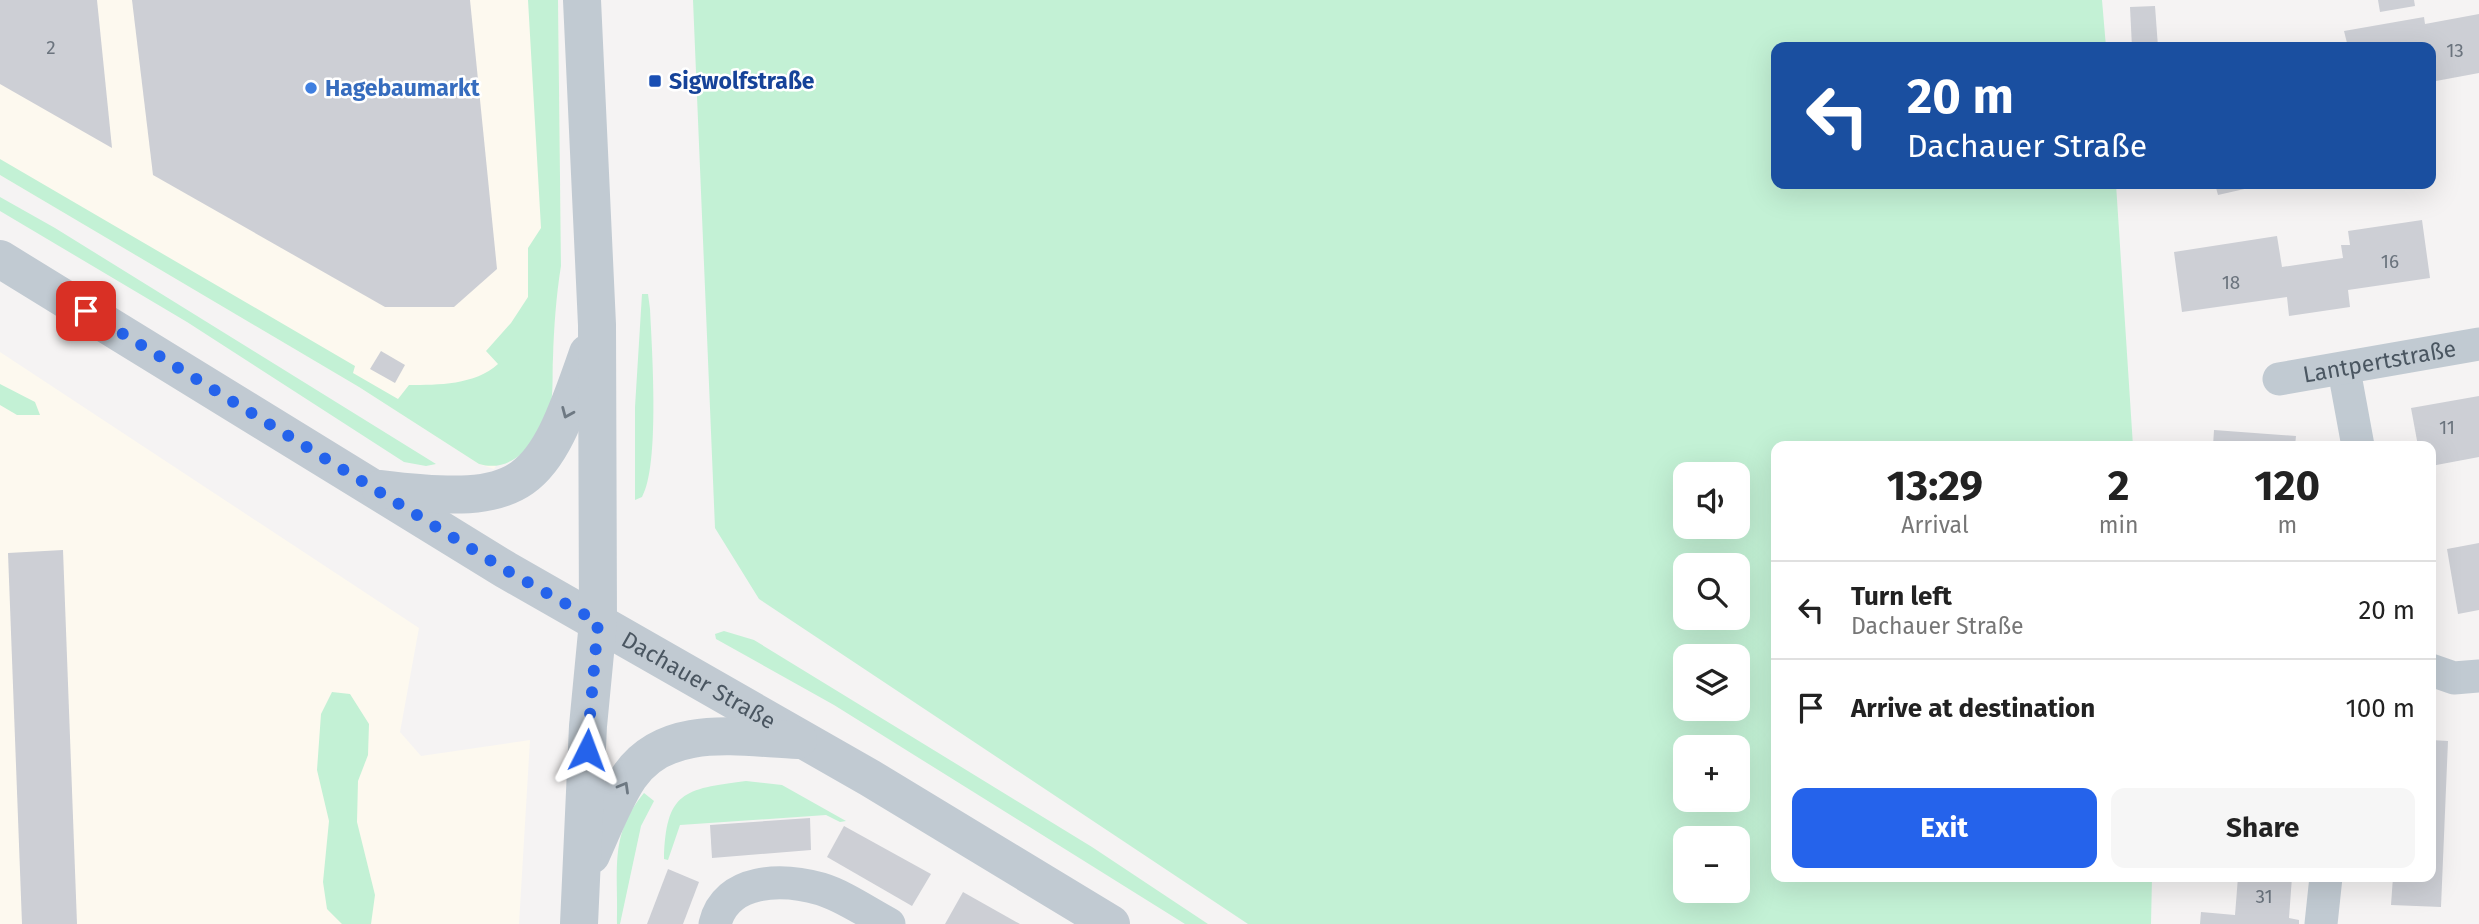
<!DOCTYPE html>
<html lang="en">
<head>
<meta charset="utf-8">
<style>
	:root { --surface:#fff; --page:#f6f6f6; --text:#222; --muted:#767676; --line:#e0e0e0; --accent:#2563eb }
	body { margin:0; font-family:"Fira Sans",sans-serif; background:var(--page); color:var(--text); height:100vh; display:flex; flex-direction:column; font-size:26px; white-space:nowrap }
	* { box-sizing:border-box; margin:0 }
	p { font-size:23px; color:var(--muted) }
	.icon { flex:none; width:38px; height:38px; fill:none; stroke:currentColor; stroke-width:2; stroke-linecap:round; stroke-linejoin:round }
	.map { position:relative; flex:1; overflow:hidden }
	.drawer { position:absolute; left:1771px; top:441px; width:665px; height:441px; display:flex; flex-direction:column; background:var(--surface); border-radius:14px; box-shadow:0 7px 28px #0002 }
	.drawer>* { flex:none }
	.banner { position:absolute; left:1771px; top:42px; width:665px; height:147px; border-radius:14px; box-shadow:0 7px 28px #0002; background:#1a4fa0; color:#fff; overflow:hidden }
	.controls { position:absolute; left:1673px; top:462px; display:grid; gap:14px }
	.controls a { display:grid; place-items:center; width:77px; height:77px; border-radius:14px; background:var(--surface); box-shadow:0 7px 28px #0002; font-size:35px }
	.pin { position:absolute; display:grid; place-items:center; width:60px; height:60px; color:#fff; margin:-30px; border-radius:14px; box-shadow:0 4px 10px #0006 }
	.me { position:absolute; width:77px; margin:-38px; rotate:3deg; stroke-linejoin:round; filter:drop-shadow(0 0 5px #0008) }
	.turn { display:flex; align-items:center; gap:24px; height:147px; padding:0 21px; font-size:32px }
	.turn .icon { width:91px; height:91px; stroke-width:2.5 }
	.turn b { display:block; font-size:49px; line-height:60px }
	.eta { display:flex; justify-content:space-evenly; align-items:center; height:119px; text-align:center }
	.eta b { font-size:42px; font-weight:700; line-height:49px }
	.primary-button { display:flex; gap:14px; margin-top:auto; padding:14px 21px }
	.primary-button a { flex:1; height:80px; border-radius:14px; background:var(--accent); color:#fff; font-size:28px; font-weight:700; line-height:80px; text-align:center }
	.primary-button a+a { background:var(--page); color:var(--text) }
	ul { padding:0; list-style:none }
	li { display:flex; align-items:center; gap:21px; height:98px; padding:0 21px; border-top:2px solid var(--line) }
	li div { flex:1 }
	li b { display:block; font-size:26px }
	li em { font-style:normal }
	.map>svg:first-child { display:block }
	.commercial { fill:#fdf9ef }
	.green { fill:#c3f1d5; fill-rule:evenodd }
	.building { fill:#cdcfd5 }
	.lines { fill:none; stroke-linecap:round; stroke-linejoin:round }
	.minor { stroke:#c1cad2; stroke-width:33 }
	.tertiary { stroke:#c1cad2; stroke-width:38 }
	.oneway { stroke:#6e7983 }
	.route { stroke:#2563eb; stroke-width:12; stroke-dasharray:0 21.6 }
	.transit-dot { fill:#1a4fb4; stroke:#fff; stroke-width:2.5 }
	.shop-dot { fill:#3f7fe0; stroke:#fff; stroke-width:2.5 }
	.labels { text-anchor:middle; stroke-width:5; stroke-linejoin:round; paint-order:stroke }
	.number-label { font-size:19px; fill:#6b747e }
	.transit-label { font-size:23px; font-weight:bold; fill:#164399; stroke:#fff; text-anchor:start }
	.shop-label { font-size:23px; font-weight:bold; fill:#366cbe; stroke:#fff; text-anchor:start }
	.street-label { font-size:23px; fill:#4a5661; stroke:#fff }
</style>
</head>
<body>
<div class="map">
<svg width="2479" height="924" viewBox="0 0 2479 924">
	<rect width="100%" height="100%" fill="#f5f3f3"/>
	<g class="commercial">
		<path d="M 0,0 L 558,0 L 561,266 L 555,303 L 552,378 L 494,469 L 479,464 L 359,387 L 0,175 Z"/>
		<path d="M 0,352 L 419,628 L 400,732 L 421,756 L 530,740 L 519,924 L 0,924 Z"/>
	</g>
	<g class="green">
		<path d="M 528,0 L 558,0 L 561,266 C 556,297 554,327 553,358 C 552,374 554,397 549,412 C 537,442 513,474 479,464 L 359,387 L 0,175 L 0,159 L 355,366 L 353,373 L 398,399 L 409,385 C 438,385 475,385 498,364 L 486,351 L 511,323 L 528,297 L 528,248 L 541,228 Z"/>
		<path d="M 693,0 L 2102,0 L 2106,47 L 1776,47 L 1776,184 L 2116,184 L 2133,446 L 1776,446 L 1776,877 L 2152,877 L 2151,924 L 1248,924 L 759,599 L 715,528 ZM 1738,474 L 1738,527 L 1685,527 L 1685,474 ZM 1738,565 L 1738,618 L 1685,618 L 1685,565 ZM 1738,656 L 1738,709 L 1685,709 L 1685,656 ZM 1738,747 L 1738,800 L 1685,800 L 1685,747 ZM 1738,838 L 1738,891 L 1685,891 L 1685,838 Z"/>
		<path d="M 0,197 L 55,228 L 436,464 L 426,466 L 404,462 L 187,322 L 0,211 Z"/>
		<path d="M 642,294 L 648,294 L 650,309 C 652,350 660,466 642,497 L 635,500 L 635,407 Z"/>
		<path d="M 0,384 L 35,402 L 40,415 L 17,415 L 0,405 Z"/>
		<path d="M 724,631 L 754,640 L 1092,847 L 1208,924 L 1185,924 L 834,705 L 716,639 L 715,634 Z"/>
		<path d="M 332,692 L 350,694 L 369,724 L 368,755 L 358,781 L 357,822 L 375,895 L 371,924 L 342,924 L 327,909 L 323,882 L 329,821 L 317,770 L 321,714 Z"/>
		<path d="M 746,781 L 782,785 L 846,821 L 840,822 L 826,815 L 680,825 L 668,860 L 664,859 C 666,792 683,789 746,781 Z"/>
		<path d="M 644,793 L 654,801 L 641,826 L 620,924 L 617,924 C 619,871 608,836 644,793 Z"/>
	</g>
	<g class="building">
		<path d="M 0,0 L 97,0 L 112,148 L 0,84 Z"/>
		<path d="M 132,0 L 470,0 L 497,269 L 454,307 L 385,307 L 153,175 Z"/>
		<path d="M 2378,0 L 2414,0 L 2415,6 L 2380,12 Z"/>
		<path d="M 2155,6 L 2158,47 L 2132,47 L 2130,7 Z"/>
		<path d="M 2479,14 L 2479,73 L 2436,81 L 2431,47 L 2348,47 L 2344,31 L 2424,17 L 2425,24 Z"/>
		<path d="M 2215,184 L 2262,184 L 2262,185 L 2218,195 Z"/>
		<path d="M 2422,220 L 2430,278 L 2348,290 L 2350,307 L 2289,316 L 2287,297 L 2182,312 L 2174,252 L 2277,236 L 2282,267 L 2343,258 L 2341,245 L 2350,245 L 2348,231 Z"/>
		<path d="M 381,351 L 405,365 L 395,383 L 370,369 Z"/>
		<path d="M 2479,396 L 2479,457 L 2431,466 L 2431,446 L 2418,446 L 2411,408 Z"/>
		<path d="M 2214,430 L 2296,436 L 2295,446 L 2213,446 Z"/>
		<path d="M 2479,543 L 2479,610 L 2458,614 L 2447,549 Z"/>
		<path d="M 63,550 L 77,924 L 22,924 L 8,553 Z"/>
		<path d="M 2431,740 L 2448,741 L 2441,907 L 2391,905 L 2393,877 L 2431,877 Z"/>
		<path d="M 810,818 L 811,850 L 712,858 L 710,825 Z"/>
		<path d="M 844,826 L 931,874 L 912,906 L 827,857 Z"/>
		<path d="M 668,869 L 699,882 L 683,924 L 647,924 Z"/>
		<path d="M 2238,877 L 2292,877 L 2289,918 L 2299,920 L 2299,924 L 2200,924 L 2201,912 L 2235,915 Z"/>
		<path d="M 963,892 L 1020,924 L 945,924 Z"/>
	</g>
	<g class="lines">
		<g class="minor">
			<path d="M 2344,370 L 2358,446"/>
			<path id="s1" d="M 2279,379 L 2479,344"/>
			<path d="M 2431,670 L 2454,678 L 2479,676"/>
			<path d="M 715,924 C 726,878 782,878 821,889 C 844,896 868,913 889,924"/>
			<path d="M 2321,924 L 2326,877"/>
		</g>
		<g class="tertiary">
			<path id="s2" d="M 0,259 L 506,570 L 870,778 L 1111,924"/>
			<path d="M 381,489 C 527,507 542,487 588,353"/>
			<path d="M 591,855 C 603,829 613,801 629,777 C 666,722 741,738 798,740"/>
			<path d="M 579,924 L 588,726 L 598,622 L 597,325 L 582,0"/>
		</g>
	</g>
	<defs><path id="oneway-chevron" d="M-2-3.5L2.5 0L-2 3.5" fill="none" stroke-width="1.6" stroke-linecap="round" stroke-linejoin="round" transform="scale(1.75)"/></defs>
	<g class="oneway">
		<use href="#oneway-chevron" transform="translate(567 413) rotate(113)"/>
		<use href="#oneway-chevron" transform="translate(624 787) rotate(-60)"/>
	</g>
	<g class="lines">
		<path class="route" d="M 86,311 L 506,570 L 598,622 L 587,750"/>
	</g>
	<rect class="transit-dot" x="648" y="74" width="14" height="14" rx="3.5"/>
	<circle class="shop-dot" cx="311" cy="88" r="7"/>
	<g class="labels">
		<g class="number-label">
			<text x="51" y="54">2</text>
			<text x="2455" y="57">13</text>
			<text x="2390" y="268">16</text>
			<text x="2231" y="289">18</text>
			<text x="2447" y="434">11</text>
			<text x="2264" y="903">31</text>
		</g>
		<g class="transit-label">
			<text x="669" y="89">Sigwolfstraße</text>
		</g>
		<g class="shop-label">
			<text x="325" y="96">Hagebaumarkt</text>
		</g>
		<g class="street-label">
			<text dy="8" stroke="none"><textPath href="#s1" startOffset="102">Lantpertstraße</textPath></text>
			<text dy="8" stroke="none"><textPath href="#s2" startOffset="816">Dachauer Straße</textPath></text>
		</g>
	</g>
</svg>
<div class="controls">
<a><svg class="icon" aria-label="sound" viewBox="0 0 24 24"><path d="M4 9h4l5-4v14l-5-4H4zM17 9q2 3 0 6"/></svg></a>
<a><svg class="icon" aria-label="search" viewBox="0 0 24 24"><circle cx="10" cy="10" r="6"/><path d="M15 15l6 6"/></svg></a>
<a><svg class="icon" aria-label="layers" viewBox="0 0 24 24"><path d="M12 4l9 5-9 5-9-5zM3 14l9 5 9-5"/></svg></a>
<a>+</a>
<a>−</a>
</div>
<div class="pin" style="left:86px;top:311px;background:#d93025"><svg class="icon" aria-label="arrive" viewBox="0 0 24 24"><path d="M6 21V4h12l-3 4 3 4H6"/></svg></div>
<svg class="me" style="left:587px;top:750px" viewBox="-20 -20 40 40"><path d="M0-17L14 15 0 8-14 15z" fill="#2563eb" stroke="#fff" stroke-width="4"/></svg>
<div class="banner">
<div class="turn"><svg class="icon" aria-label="left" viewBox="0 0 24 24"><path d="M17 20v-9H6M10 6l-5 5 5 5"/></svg><div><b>20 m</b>Dachauer Straße</div></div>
</div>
<section class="drawer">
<div class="eta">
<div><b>13:29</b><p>Arrival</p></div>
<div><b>2</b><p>min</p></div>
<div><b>120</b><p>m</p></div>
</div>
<ul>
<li><svg class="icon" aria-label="left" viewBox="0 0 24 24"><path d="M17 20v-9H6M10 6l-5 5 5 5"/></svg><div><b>Turn left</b><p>Dachauer Straße</p></div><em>20 m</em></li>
<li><svg class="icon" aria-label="arrive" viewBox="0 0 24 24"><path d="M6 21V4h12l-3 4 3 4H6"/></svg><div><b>Arrive at destination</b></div><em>100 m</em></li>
</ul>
<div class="primary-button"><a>Exit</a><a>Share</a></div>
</section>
</div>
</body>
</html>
